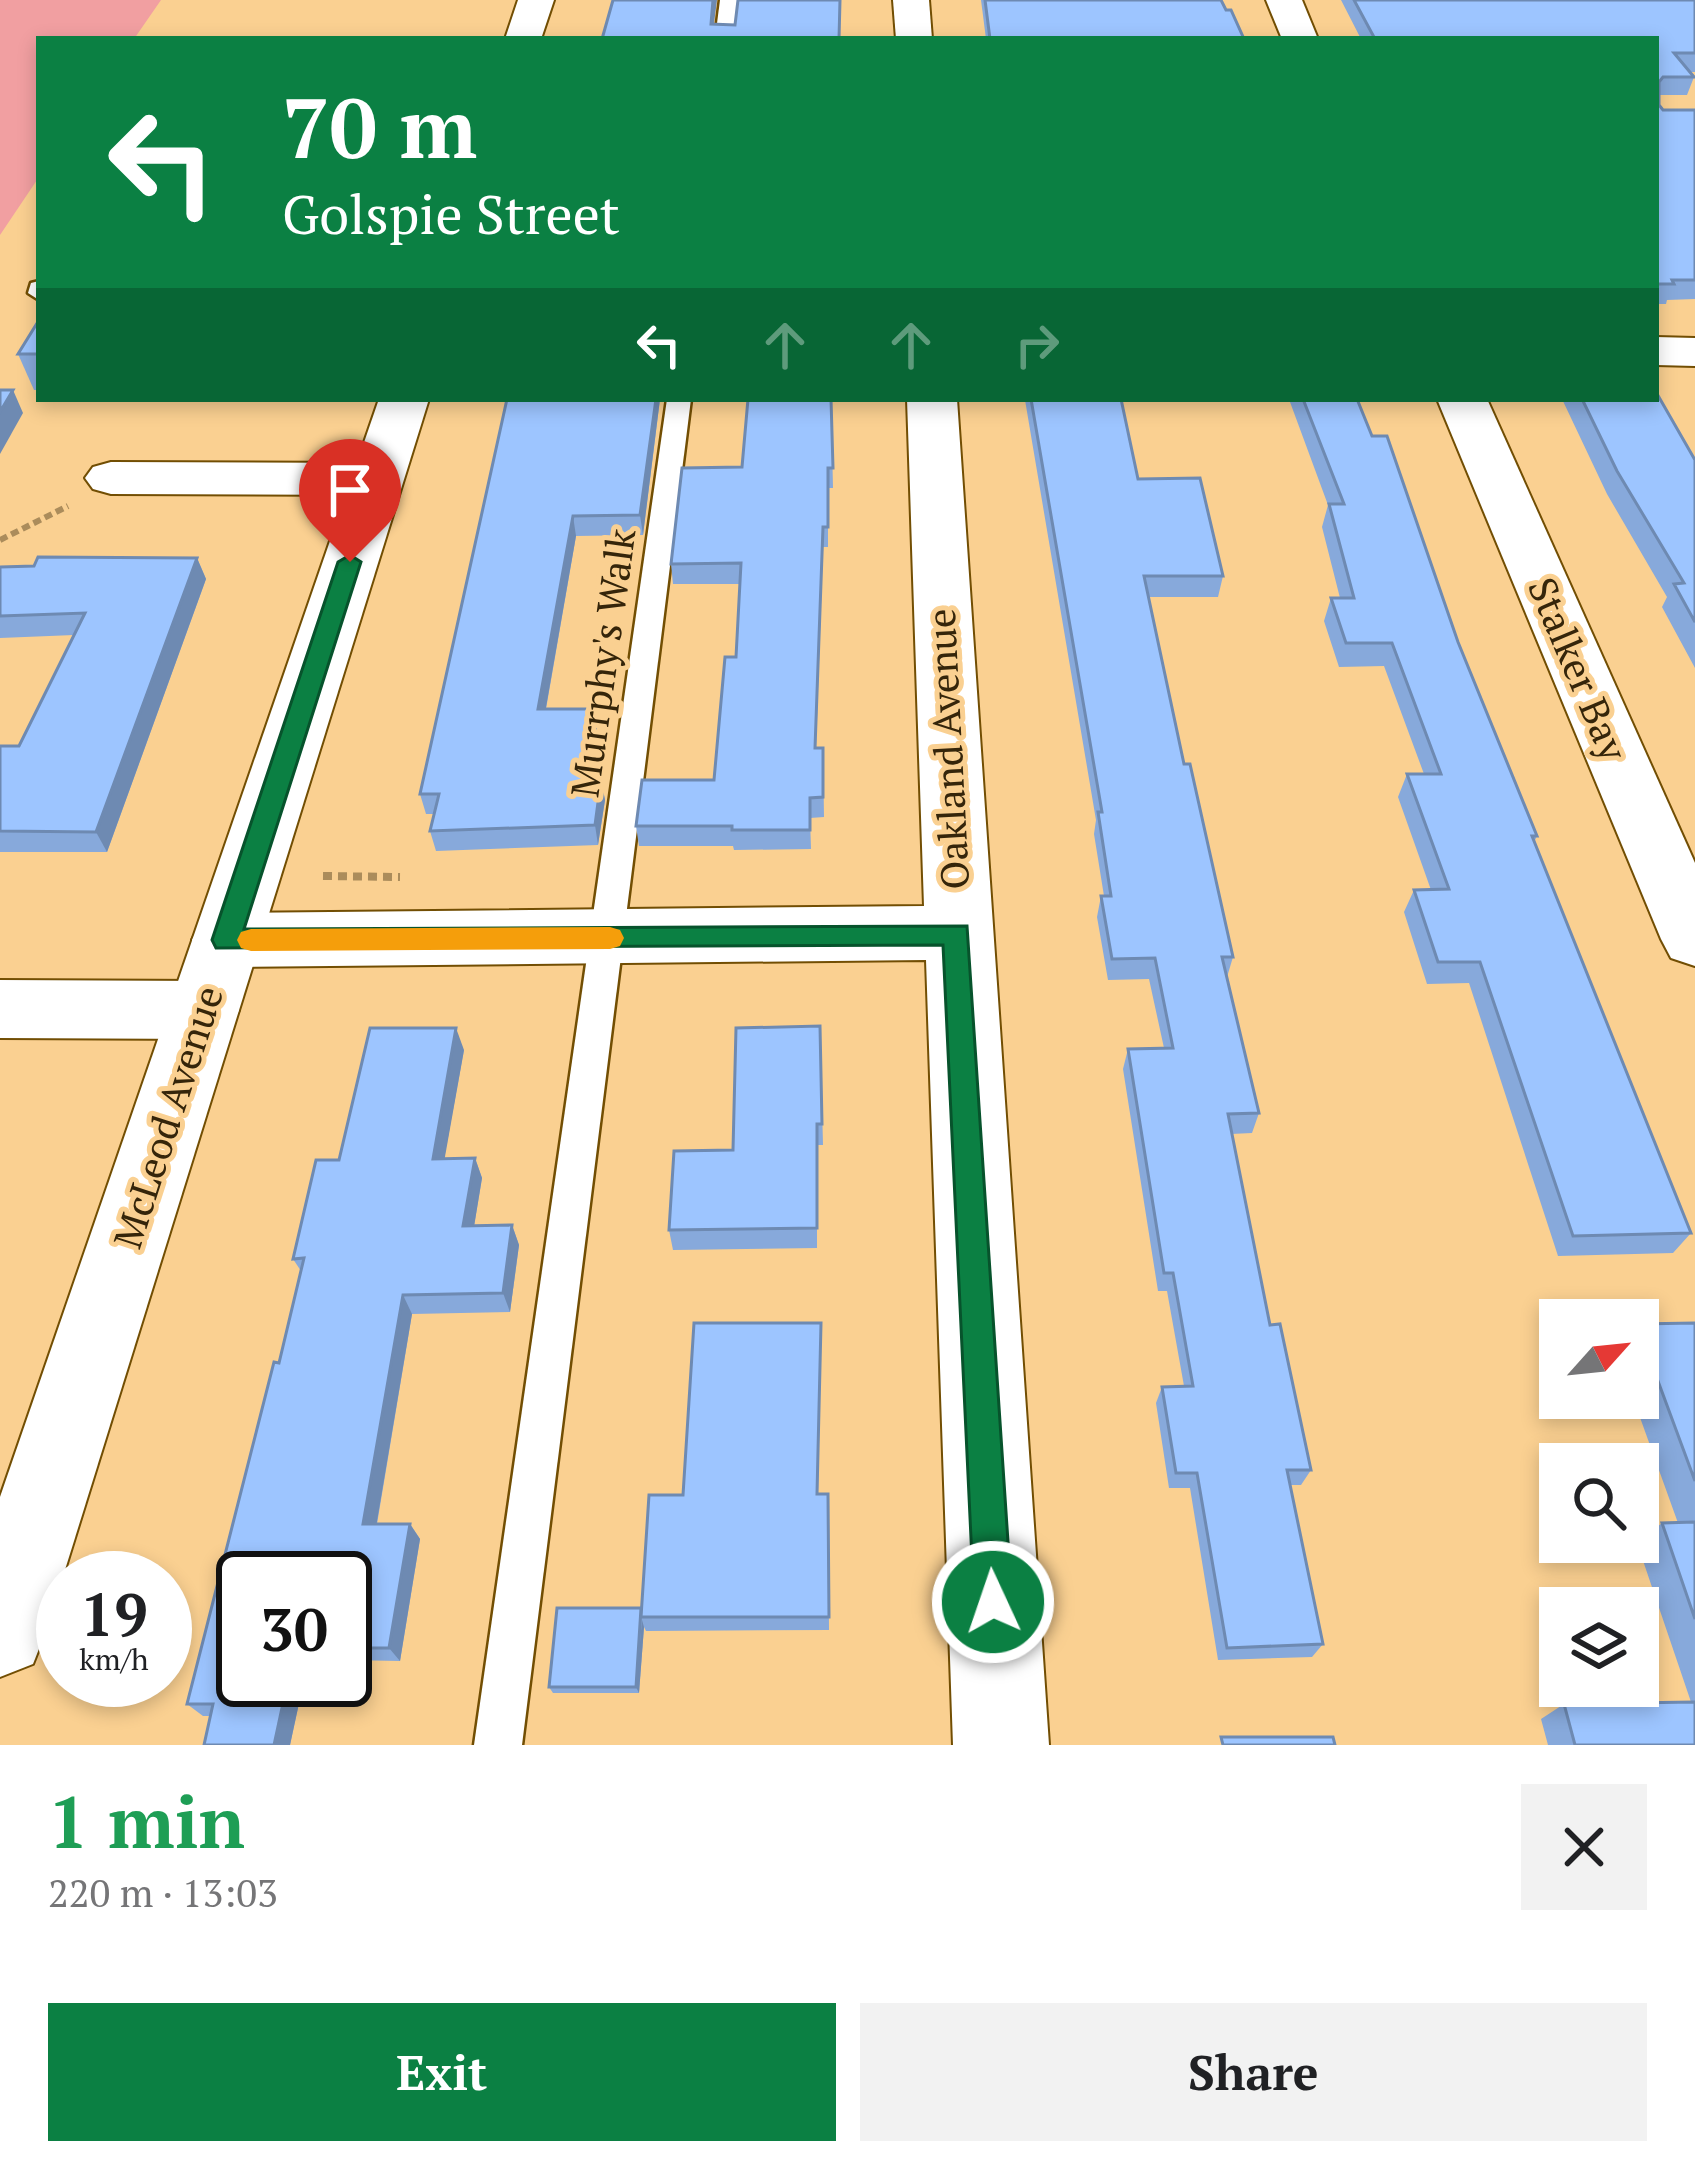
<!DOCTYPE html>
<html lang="en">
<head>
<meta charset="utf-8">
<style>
	:root { --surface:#fff; --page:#f2f2f2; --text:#202124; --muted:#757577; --accent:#0b8043 }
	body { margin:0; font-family:"PT Serif",serif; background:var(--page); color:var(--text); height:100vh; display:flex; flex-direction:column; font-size:45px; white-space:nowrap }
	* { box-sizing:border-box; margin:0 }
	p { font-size:39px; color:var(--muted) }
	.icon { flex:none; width:66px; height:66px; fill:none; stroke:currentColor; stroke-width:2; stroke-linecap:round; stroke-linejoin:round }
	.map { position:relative; height:1745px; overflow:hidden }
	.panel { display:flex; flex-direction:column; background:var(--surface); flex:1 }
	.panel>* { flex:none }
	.guide { position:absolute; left:36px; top:36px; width:1623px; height:366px; border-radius:0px; box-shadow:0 6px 18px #0003; background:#0b8043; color:#fff; overflow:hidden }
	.needle { width:78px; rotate:63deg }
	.tools { position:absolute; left:1539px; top:1299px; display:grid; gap:24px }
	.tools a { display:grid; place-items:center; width:120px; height:120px; border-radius:0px; background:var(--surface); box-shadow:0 6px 18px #0003; font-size:60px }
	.speed { position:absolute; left:36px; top:1551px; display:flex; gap:24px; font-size:60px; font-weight:700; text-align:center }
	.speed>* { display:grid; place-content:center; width:156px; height:156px; border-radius:50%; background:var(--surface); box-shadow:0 6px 18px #0003; line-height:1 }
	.speed small { font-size:30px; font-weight:400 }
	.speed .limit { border:6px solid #111; border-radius:18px; background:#fff; color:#111 }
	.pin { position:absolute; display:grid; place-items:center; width:102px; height:102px; color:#fff; margin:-123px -51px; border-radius:50% 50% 50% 0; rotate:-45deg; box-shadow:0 0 12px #0007 }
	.pin .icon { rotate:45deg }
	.me { position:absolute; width:132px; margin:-66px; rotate:357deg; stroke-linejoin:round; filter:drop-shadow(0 0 9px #0008) }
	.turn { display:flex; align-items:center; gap:42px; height:252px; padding:0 48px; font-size:54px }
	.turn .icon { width:156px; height:156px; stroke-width:2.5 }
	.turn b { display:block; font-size:84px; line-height:102px }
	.lanes { display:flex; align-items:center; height:114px; padding:0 48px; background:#0003; justify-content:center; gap:60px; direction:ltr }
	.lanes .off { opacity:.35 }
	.round { display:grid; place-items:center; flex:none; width:126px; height:126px; border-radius:0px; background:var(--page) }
	.overview { display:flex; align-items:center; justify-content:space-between; height:204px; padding:0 48px }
	h1 { font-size:72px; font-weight:800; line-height:90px; color:#1e9e55 }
	.action { display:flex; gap:24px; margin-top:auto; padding:24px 48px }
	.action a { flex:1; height:138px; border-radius:0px; background:var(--accent); color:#fff; font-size:48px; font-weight:800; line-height:138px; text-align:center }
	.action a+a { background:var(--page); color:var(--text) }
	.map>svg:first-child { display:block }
	.green { fill:#f19fa1 }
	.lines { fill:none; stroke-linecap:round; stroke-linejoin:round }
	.service-casing { stroke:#724e03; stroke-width:5 }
	.minor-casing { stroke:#724e03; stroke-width:4 }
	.tertiary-casing { stroke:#724e03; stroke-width:4 }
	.path-far1 { stroke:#ab8c5b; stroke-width:6; stroke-dasharray:8 4.5; stroke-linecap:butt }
	.path { stroke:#ab8c5b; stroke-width:8; stroke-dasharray:9 6; stroke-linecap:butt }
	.service { fill:#fff; fill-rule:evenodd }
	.minor { fill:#fff; fill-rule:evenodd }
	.tertiary { fill:#fff; fill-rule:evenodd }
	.wall { fill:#87a9db }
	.shaded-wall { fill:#6e8ab2 }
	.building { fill:#9dc5ff; stroke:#6e8ab2; stroke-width:3 }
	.route { fill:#0b8043; stroke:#07532c; stroke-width:3 }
	.slow { fill:#f59e0b }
	.labels { text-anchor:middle; stroke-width:10; stroke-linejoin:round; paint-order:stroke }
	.street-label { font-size:39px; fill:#35250a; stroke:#fad091 }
</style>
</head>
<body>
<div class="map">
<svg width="1695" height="1745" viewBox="0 0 1695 1745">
	<rect width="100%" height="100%" fill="#fad091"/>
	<path class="green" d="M 0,0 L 161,0 L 134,39 L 39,39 L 39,177 L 0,235 Z"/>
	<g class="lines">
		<defs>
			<g id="service">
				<path d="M 720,0 L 738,0 L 733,39 L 715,39 Z"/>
				<path d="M 39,281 L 39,300 L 28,293 L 31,283 Z"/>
				<path d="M 667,399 L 691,399 L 522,1745 L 474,1745 Z"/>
			</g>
			<g id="minor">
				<path d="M 893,0 L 929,0 L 932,39 L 896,39 Z"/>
				<path d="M 1266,0 L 1302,0 L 1318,39 L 1282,39 Z"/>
				<path d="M 1656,337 L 1695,338 L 1695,366 L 1656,365 Z"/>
				<path d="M 907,399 L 957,399 L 1049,1745 L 953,1745 L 926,960 L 226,967 L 202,959 L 192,940 L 202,921 L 226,913 L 924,906 Z"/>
				<path d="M 1437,399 L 1487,399 L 1695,863 L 1695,966 L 1671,958 L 1661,939 Z"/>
				<path d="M 111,462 L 377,463 L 395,468 L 403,479 L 395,490 L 377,495 L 111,494 L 93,489 L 85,478 L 93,467 Z"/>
				<path d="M 0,980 L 204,981 L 229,989 L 239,1010 L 229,1031 L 204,1039 L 0,1038 Z"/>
			</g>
			<g id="tertiary">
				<path d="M 518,0 L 554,0 L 541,39 L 505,39 Z"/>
				<path d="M 379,399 L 429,399 L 46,1631 L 33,1664 L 0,1677 L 0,1497 Z"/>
			</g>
		</defs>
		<use href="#service" class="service-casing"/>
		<use href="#minor" class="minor-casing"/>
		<use href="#tertiary" class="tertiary-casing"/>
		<path class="path-far1" d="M 0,540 L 68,506"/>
		<path class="path" d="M 323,876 L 400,877"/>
		<use href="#service" class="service"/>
		<use href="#minor" class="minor"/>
		<use href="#tertiary" class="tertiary"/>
	</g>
	<g class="wall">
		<path d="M 981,0 L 1221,0 L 1244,39 L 986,39 Z"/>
		<path d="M 1341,0 L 1695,0 L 1695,72 L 1689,72 L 1694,77 L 1687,95 L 1659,95 L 1659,105 L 1663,110 L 1695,110 L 1695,299 L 1667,300 L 1666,304 L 1656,304 L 1656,39 L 1361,39 Z"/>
		<path d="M 39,320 L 39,390 L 34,390 L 18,354 Z"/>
		<path d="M 507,399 L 660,399 L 643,535 L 576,536 L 546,709 L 597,730 L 589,778 L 601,780 L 605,800 L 598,845 L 436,851 L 430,831 L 434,814 L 426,814 L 420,794 Z"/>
		<path d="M 831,399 L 833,488 L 828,488 L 828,547 L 823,547 L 816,748 L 823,748 L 824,817 L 810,818 L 811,849 L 734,850 L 733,846 L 639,846 L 636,826 L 714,780 L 736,657 L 740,584 L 673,584 L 671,564 L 742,467 Z"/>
		<path d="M 1121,399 L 1138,479 L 1223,576 L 1218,597 L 1148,597 L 1184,764 L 1233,957 L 1227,977 L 1259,1113 L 1252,1133 L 1231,1134 L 1270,1325 L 1311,1470 L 1301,1485 L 1290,1485 L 1323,1644 L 1312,1657 L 1218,1660 L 1190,1488 L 1169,1488 L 1156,1403 L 1162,1387 L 1184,1386 L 1167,1291 L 1158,1291 L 1123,1069 L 1128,1049 L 1164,1048 L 1149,979 L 1108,980 L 1097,917 L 1101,896 L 1104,896 L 1094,834 L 1096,820 L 1025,400 Z"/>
		<path d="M 1291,399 L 1357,399 L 1537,836 L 1534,842 L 1691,1233 L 1673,1253 L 1558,1256 L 1469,983 L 1427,984 L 1404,912 L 1414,890 L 1431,890 L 1398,797 L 1407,774 L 1424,774 L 1384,666 L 1339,667 L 1324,621 L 1331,598 L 1340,598 L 1322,527 L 1328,505 L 1290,402 Z"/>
		<path d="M 1562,399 L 1656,399 L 1695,460 L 1695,668 L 1662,607 L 1667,597 L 1607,494 Z"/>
		<path d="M 197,558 L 206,579 L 107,852 L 0,852 L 0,746 L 19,746 L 74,635 L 0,638 L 0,567 Z"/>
		<path d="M 820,1026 L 823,1145 L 817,1145 L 817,1248 L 673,1250 L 669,1230 L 733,1150 Z"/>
		<path d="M 464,1050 L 444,1159 L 475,1158 L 482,1178 L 474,1226 L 512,1225 L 519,1245 L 510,1312 L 412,1314 L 377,1524 L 410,1524 L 420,1539 L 400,1661 L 345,1660 L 345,1578 L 243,1680 L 304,1680 L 290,1745 L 204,1745 L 211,1716 L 203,1716 L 187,1704 L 279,1363 L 301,1271 L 293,1259 L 339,1160 Z"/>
		<path d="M 1695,1323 L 1695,1745 L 1548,1745 L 1541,1719 L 1564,1704 L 1691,1702 L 1637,1543 L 1662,1523 L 1678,1523 L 1633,1398 L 1638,1398 L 1638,1324 Z"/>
		<path d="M 821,1341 L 818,1494 L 828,1494 L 829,1630 L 646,1631 L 644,1627 L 639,1693 L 553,1693 L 549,1687 L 641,1608 L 683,1495 Z"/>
	</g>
	<g class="shaded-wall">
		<path d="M 713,0 L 717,0 L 712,39 L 711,24 Z"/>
		<path d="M 13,390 L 23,413 L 0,454 L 0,412 Z"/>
		<path d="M 656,399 L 660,399 L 643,535 L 640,515 Z"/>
		<path d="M 573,516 L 576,536 L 542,730 L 538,709 Z"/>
		<path d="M 197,558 L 206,579 L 107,852 L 96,832 Z"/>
		<path d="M 593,709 L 597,730 L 586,797 L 583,777 Z"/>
		<path d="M 601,780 L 605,800 L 598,845 L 595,825 Z"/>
		<path d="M 456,1028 L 464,1050 L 441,1179 L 433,1159 Z"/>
		<path d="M 475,1158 L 482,1178 L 471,1245 L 463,1226 Z"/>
		<path d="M 512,1225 L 519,1245 L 510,1312 L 503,1293 Z"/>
		<path d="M 403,1295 L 412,1314 L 374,1539 L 363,1524 Z"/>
		<path d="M 410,1524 L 420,1539 L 400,1661 L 389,1648 Z"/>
		<path d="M 642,1620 L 644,1627 L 639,1693 L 636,1687 Z"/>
		<path d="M 288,1680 L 304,1680 L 290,1745 L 274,1745 Z"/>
	</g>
	<g class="building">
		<path d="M 613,0 L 713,0 L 711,24 L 735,25 L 738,0 L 840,0 L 839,39 L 602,39 Z"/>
		<path d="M 985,0 L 1221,0 L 1226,10 L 1231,10 L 1244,39 L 990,39 Z"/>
		<path d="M 1354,0 L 1695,0 L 1695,53 L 1674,53 L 1694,77 L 1663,77 L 1659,82 L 1659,105 L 1663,110 L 1695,110 L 1695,280 L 1672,280 L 1674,284 L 1656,284 L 1656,39 L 1375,39 Z"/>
		<path d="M 39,320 L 39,354 L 18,354 Z"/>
		<path d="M 0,390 L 13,390 L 0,412 Z"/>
		<path d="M 1656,392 L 1695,460 L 1695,622 L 1674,584 L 1684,583 L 1617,471 L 1582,399 L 1656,399 Z"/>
		<path d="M 507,399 L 656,399 L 640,515 L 573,516 L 538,709 L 593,709 L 583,777 L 601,780 L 595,825 L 430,831 L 439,794 L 420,794 Z"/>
		<path d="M 748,399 L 831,399 L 833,468 L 828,468 L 828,527 L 823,527 L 815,748 L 823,748 L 823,797 L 810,798 L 810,830 L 732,830 L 732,826 L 636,826 L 642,780 L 714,780 L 725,657 L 736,657 L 741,563 L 671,564 L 682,468 L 742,467 Z"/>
		<path d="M 1031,399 L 1121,399 L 1138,479 L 1200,478 L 1223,576 L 1144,576 L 1184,764 L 1190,764 L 1233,957 L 1222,957 L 1259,1113 L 1228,1114 L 1270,1325 L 1280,1324 L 1311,1470 L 1287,1470 L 1323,1644 L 1227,1648 L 1197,1473 L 1176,1473 L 1162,1387 L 1193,1386 L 1173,1273 L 1164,1273 L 1128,1049 L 1173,1048 L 1155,958 L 1112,959 L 1101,896 L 1111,896 L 1098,812 L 1102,812 Z"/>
		<path d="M 1303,399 L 1357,399 L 1372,436 L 1387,436 L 1458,642 L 1537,836 L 1532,836 L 1691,1233 L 1573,1236 L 1480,962 L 1438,962 L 1414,890 L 1449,889 L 1407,774 L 1441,774 L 1392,643 L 1346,643 L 1331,598 L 1354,598 L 1329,504 L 1344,504 Z"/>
		<path d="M 38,557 L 197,558 L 96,832 L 0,831 L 0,746 L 19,746 L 85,613 L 0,616 L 0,567 L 34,566 Z"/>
		<path d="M 820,1026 L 822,1124 L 817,1124 L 817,1228 L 669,1230 L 674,1151 L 733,1150 L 736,1028 Z"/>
		<path d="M 370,1028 L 456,1028 L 433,1159 L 475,1158 L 463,1226 L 512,1225 L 503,1293 L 403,1295 L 363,1524 L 410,1524 L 389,1648 L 345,1648 L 345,1578 L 243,1578 L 243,1680 L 288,1680 L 274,1745 L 204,1745 L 213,1704 L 187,1704 L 274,1362 L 279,1363 L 304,1258 L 293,1259 L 316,1160 L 339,1160 Z"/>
		<path d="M 694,1323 L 821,1323 L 817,1494 L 828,1494 L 829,1617 L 641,1617 L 649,1495 L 683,1495 Z"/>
		<path d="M 1695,1323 L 1695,1481 L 1638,1327 L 1638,1324 Z"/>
		<path d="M 1695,1522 L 1695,1619 L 1662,1523 Z"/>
		<path d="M 557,1608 L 641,1608 L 636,1687 L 549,1687 Z"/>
		<path d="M 1695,1702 L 1695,1745 L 1575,1745 L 1564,1704 Z"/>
		<path d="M 1221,1737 L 1333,1737 L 1335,1745 L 1223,1745 Z"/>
	</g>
	<path class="route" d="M 350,555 L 361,562 L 244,929 L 967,926 L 1012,1602 L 1007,1615 L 993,1621 L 980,1615 L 974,1602 L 943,945 L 216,948 L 212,940 L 338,562 Z"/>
	<path class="slow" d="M 610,927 L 620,930 L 624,938 L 620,946 L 610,949 L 251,951 L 241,948 L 237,940 L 241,932 L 251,929 Z"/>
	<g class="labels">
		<g class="street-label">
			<text transform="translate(603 663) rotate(-82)" y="14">Murrphy's Walk</text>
			<text transform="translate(1578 669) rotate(67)" y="14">Stalker Bay</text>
			<text transform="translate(948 749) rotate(-93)" y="14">Oakland Avenue</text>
			<text transform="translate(168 1117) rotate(-72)" y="14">McLeod Avenue</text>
		</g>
	</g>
</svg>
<div class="tools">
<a><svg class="needle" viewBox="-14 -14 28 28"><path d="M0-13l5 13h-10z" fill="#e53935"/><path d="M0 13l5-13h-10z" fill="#757577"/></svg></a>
<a><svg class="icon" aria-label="search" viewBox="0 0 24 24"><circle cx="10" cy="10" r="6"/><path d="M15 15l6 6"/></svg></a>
<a><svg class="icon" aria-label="layers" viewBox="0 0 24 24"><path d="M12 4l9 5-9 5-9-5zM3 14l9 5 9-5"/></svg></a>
</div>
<div class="speed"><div>19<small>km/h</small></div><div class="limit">30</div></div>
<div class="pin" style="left:350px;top:562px;background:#d93025"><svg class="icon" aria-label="arrive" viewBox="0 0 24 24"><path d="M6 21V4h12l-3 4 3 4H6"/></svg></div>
<svg class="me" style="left:993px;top:1602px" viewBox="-20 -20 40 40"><circle r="17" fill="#0b8043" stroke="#fff" stroke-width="3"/><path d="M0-11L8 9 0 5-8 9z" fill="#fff"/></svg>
<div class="guide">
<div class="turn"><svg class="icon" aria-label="left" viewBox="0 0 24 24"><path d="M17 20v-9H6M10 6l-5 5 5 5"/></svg><div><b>70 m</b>Golspie Street</div></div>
<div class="lanes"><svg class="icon" aria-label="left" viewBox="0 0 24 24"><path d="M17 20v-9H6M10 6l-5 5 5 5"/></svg><svg class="icon off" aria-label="ahead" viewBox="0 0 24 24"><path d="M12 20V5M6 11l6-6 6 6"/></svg><svg class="icon off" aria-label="ahead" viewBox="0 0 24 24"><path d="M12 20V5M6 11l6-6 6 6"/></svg><svg class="icon off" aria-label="right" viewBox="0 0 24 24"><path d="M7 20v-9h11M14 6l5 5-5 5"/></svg></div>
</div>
</div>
<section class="panel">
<div class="overview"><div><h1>1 min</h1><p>220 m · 13:03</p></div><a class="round"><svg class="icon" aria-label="close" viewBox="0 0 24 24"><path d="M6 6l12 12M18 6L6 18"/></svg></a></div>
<div class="action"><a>Exit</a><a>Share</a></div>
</section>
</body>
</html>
